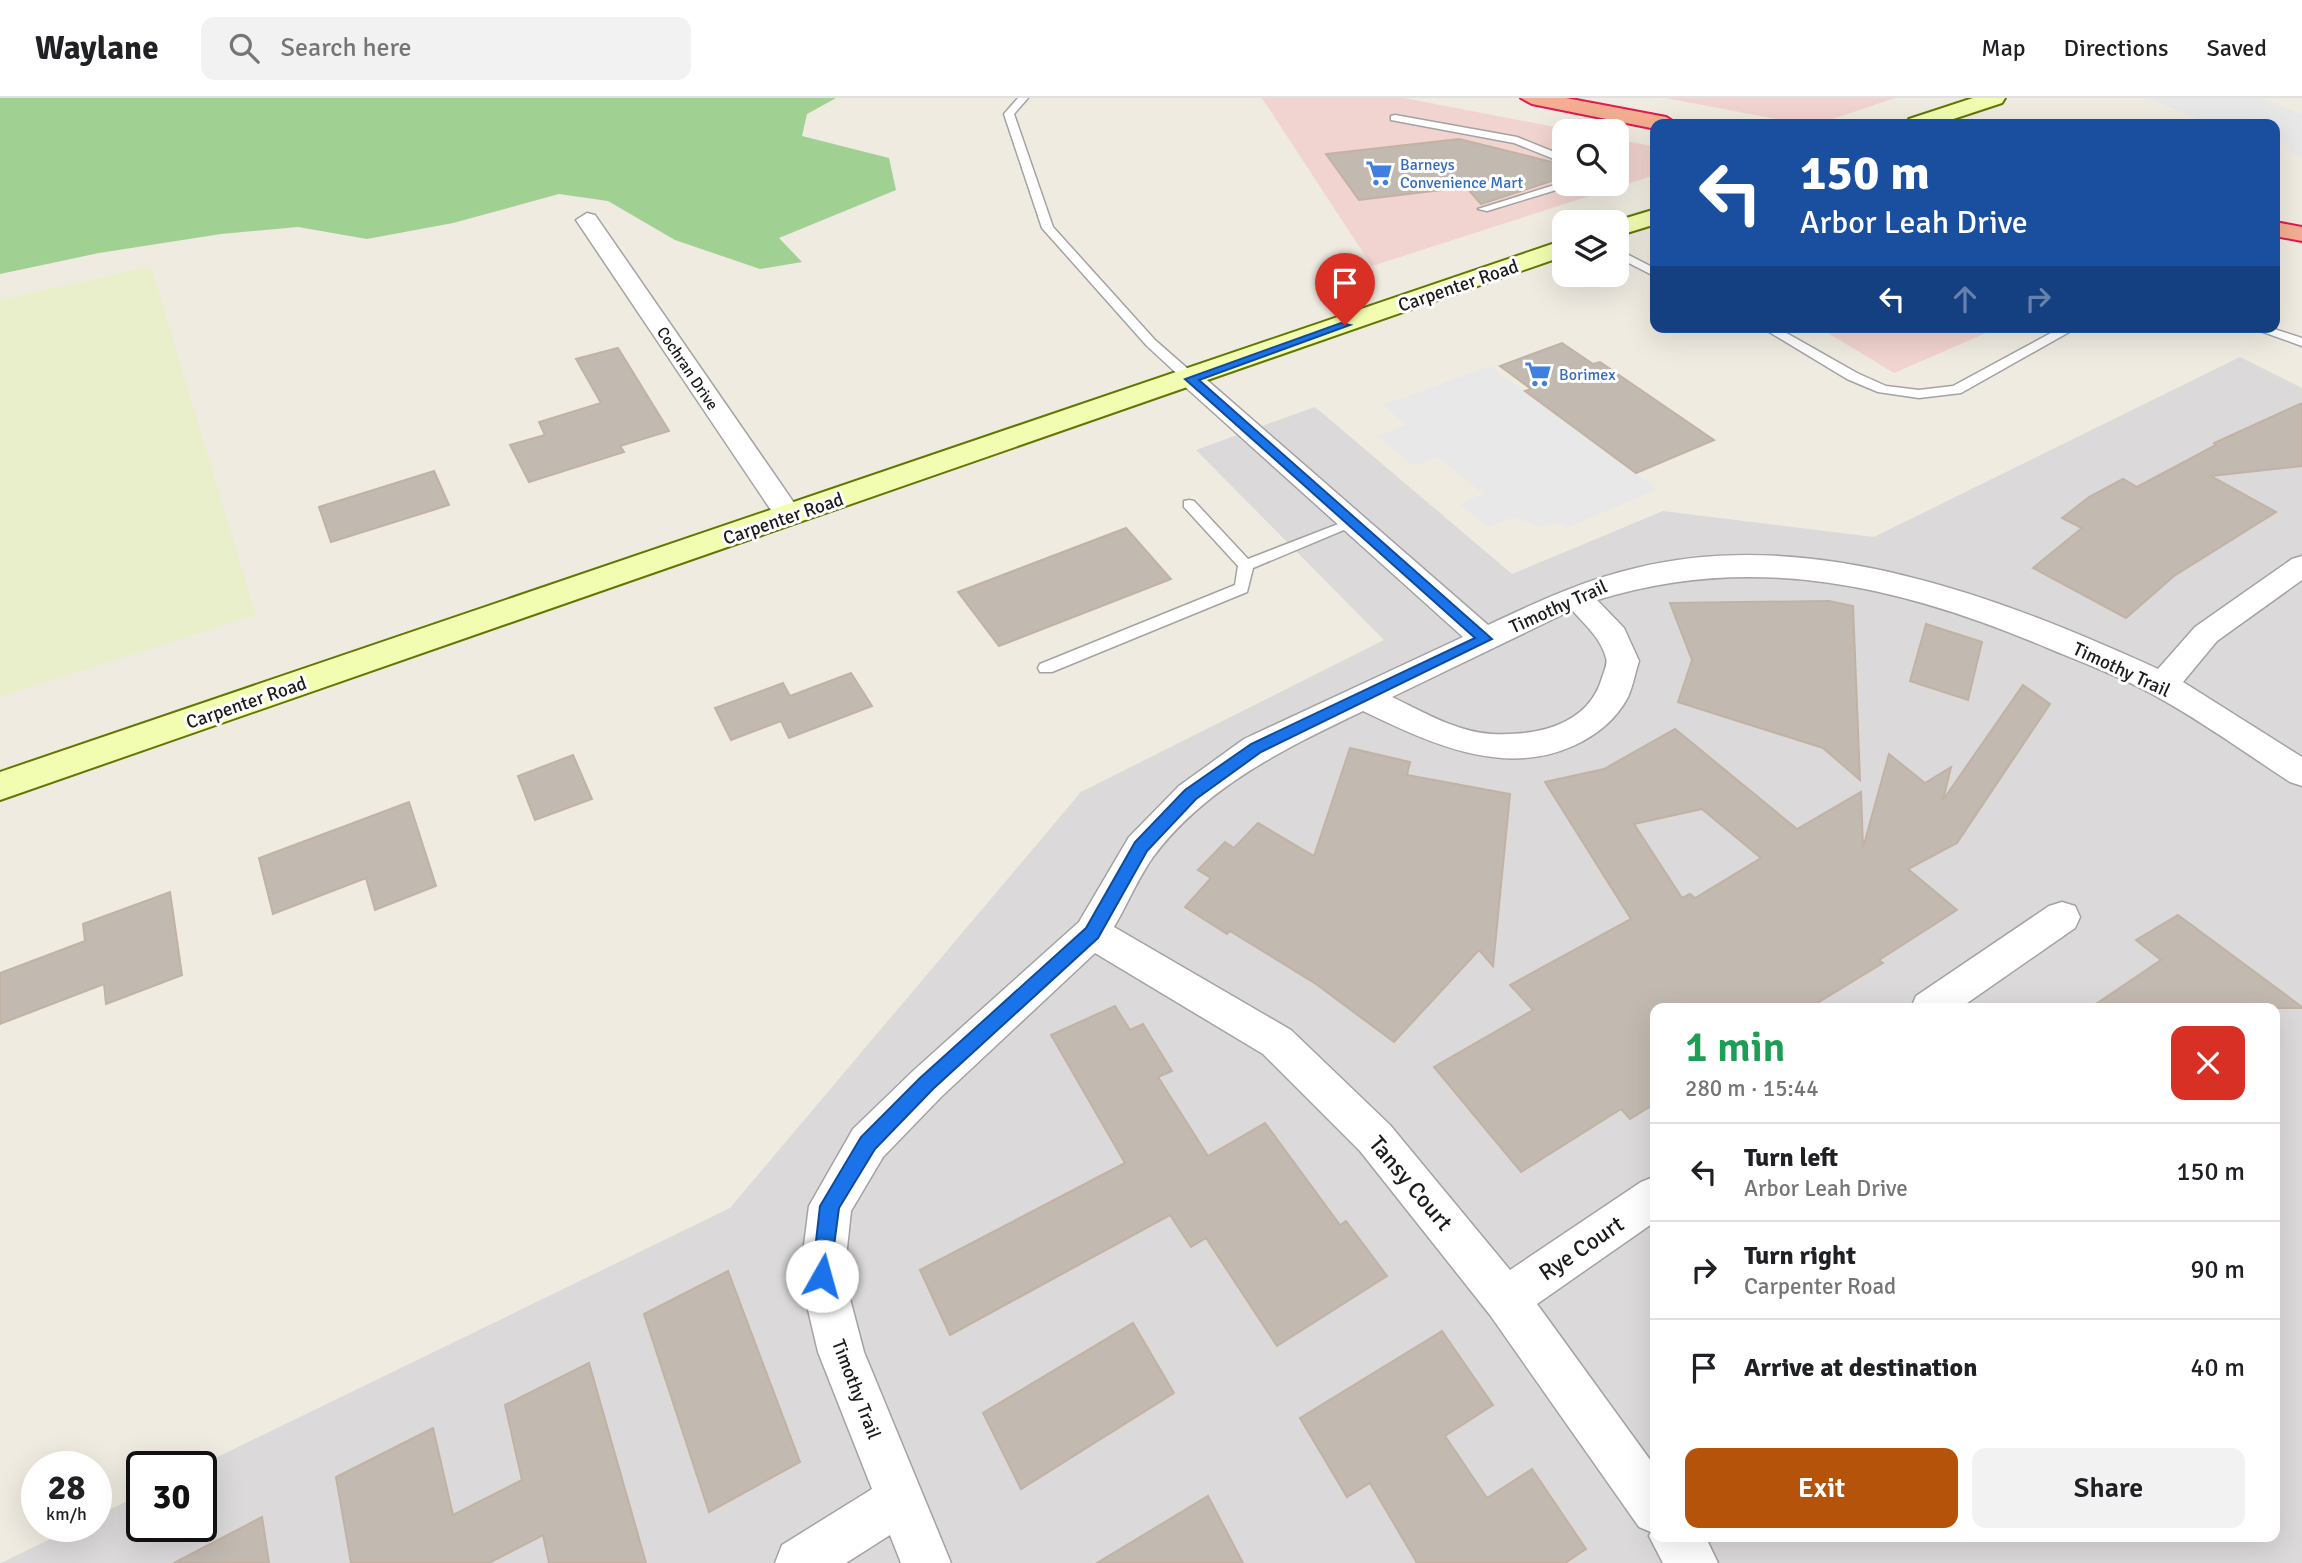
<!DOCTYPE html>
<html lang="en">
<head>
<meta charset="utf-8">
<style>
	:root { --surface:#fff; --page:#f2f2f2; --text:#202124; --muted:#757577; --line:#e0e0e0; --accent:#b45309 }
	body { margin:0; font-family:Signika,sans-serif; background:var(--page); color:var(--text); height:100vh; display:flex; flex-direction:column; font-size:26px; white-space:nowrap }
	* { box-sizing:border-box; margin:0 }
	p { font-size:23px; color:var(--muted) }
	.icon { flex:none; width:38px; height:38px; fill:none; stroke:currentColor; stroke-width:2; stroke-linecap:round; stroke-linejoin:round }
	.map { position:relative; flex:1; overflow:hidden }
	.panel { position:absolute; left:1650px; top:905px; width:630px; height:539px; display:flex; flex-direction:column; background:var(--surface); border-radius:14px; box-shadow:0 7px 28px #0002 }
	.panel>* { flex:none }
	.top-card { position:absolute; left:1650px; top:21px; width:630px; height:214px; border-radius:14px; box-shadow:0 7px 28px #0002; background:#1a4fa0; color:#fff; overflow:hidden }
	.fabs { position:absolute; left:1552px; top:21px; display:grid; gap:14px }
	.fabs a { display:grid; place-items:center; width:77px; height:77px; border-radius:14px; background:var(--surface); box-shadow:0 7px 28px #0002; font-size:35px }
	.speed { position:absolute; left:21px; top:1353px; display:flex; gap:14px; font-size:35px; font-weight:700; text-align:center }
	.speed>* { display:grid; place-content:center; width:91px; height:91px; border-radius:50%; background:var(--surface); box-shadow:0 7px 28px #0002; line-height:1 }
	.speed small { font-size:18px; font-weight:400 }
	.speed .limit { border:4px solid #111; border-radius:10px; background:#fff; color:#111 }
	.pin { position:absolute; display:grid; place-items:center; width:60px; height:60px; color:#fff; margin:-72px -30px; border-radius:50% 50% 50% 0; rotate:-45deg; box-shadow:0 0 7px #0007 }
	.pin .icon { rotate:45deg }
	.me { position:absolute; width:77px; margin:-38px; rotate:7deg; stroke-linejoin:round; filter:drop-shadow(0 0 5px #0008) }
	.turn { display:flex; align-items:center; gap:24px; height:147px; padding:0 35px; font-size:32px }
	.turn .icon { width:91px; height:91px; stroke-width:2.5 }
	.turn b { display:block; font-size:49px; line-height:60px }
	.lanes { display:flex; align-items:center; height:66px; padding:0 35px; background:#0003; justify-content:center; gap:35px; direction:ltr }
	.lanes .off { opacity:.35 }
	.round { display:grid; place-items:center; flex:none; width:74px; height:74px; border-radius:14px; background:var(--page) }
	.summary { display:flex; align-items:center; justify-content:space-between; height:119px; padding:0 35px }
	h1 { font-size:42px; font-weight:600; line-height:52px; color:#1e9e55 }
	.primary-button { display:flex; gap:14px; margin-top:auto; padding:14px 35px }
	.primary-button a { flex:1; height:80px; border-radius:14px; background:var(--accent); color:#fff; font-size:28px; font-weight:600; line-height:80px; text-align:center }
	.primary-button a+a { background:var(--page); color:var(--text) }
	ul { padding:0; list-style:none }
	li { display:flex; align-items:center; gap:21px; height:98px; padding:0 35px; border-top:2px solid var(--line) }
	li div { flex:1 }
	li b { display:block; font-size:26px }
	li em { font-style:normal }
	header { display:flex; align-items:center; gap:42px; box-sizing:border-box; height:98px; padding:0 35px; background:var(--surface); border-bottom:2px solid var(--line) }
	header strong { font-size:33px }
	nav { display:flex; gap:38px; margin-inline-start:auto; font-size:24px }
	.search { width:490px; height:63px; background:var(--page); display:flex; align-items:center; gap:18px; box-sizing:border-box; padding:0 24px; border-radius:14px; color:var(--muted); font-size:26px }
	.map>svg:first-child { display:block }
	.residential { fill:#dbd9d9; fill-rule:evenodd }
	.commercial { fill:#f1d3cf }
	.farmland { fill:#eaefcb }
	.forest { fill:#a1d093 }
	.parking { fill:#e8e8e8 }
	.building { fill:#c2bab1; stroke:#c1b2a3; stroke-width:2; fill-rule:evenodd }
	.lines { fill:none; stroke-linecap:round; stroke-linejoin:round }
	.service-casing { stroke:#a3a3a3; stroke-width:3 }
	.minor-casing { stroke:#a3a3a3; stroke-width:3 }
	.secondary-casing { stroke:#617700; stroke-width:4 }
	.trunk-casing { stroke:#e11a4f; stroke-width:4 }
	.service { fill:#fff; fill-rule:evenodd }
	.minor { fill:#fff; fill-rule:evenodd }
	.secondary { fill:#f3fdb1; fill-rule:evenodd }
	.trunk { fill:#f5ae92; fill-rule:evenodd }
	.route { fill:#1a73e8; stroke:#114b97; stroke-width:2 }
	.labels { text-anchor:middle; stroke-width:6; stroke-linejoin:round; paint-order:stroke }
	.far-shop-label { font-size:16px; fill:#366cbe; stroke:#fff; text-anchor:start }
	.far-street-label { font-size:16px; fill:#1c1c1c; stroke:#fff }
	.street-label { font-size:19px; fill:#1c1c1c; stroke:#fff }
	.near-street-label { font-size:23px; fill:#1c1c1c; stroke:#fff }
</style>
</head>
<body>
<header>
<strong>Waylane</strong>
<div class="search"><svg class="icon" aria-label="search" viewBox="0 0 24 24"><circle cx="10" cy="10" r="6"/><path d="M15 15l6 6"/></svg>Search here</div>
<nav><a>Map</a><a>Directions</a><a>Saved</a></nav>
</header>
<div class="map">
<svg width="2302" height="1465" viewBox="0 0 2302 1465">
	<rect width="100%" height="100%" fill="#efebe1"/>
	<path class="residential" d="M 2240,259 L 2302,290 L 2302,1465 L 1,1465 L 77,1428 L 96,1428 L 96,1418 L 142,1396 L 142,1428 L 201,1428 L 199,1368 L 730,1110 L 1081,694 L 1384,542 L 1196,352 L 1315,309 L 1512,476 L 1663,413 L 1874,439 ZM 1656,910 L 2275,910 L 2275,1438 L 1656,1438 Z"/>
	<g class="commercial">
		<path d="M 1262,0 L 1404,0 L 1576,33 L 1564,33 L 1564,86 L 1617,86 L 1617,41 L 1651,48 L 1655,55 L 1655,77 L 1372,168 Z"/>
		<path d="M 1666,0 L 1895,0 L 1818,26 L 1803,26 Z"/>
		<path d="M 1818,229 L 2000,229 L 1894,275 Z"/>
	</g>
	<path class="farmland" d="M 151,168 L 256,517 L 0,599 L 0,202 Z"/>
	<path class="forest" d="M 0,0 L 836,0 L 807,16 L 802,38 L 889,60 L 896,92 L 779,140 L 802,164 L 760,171 L 675,142 L 608,103 L 559,96 L 453,125 L 367,141 L 298,129 L 221,136 L 99,155 L 0,176 Z"/>
	<g class="parking">
		<path d="M 2147,0 L 2261,0 L 2302,16 L 2302,59 L 2292,57 L 2288,46 L 2275,44 L 2275,26 L 2211,26 Z"/>
		<path d="M 1490,268 L 1657,391 L 1566,430 L 1559,425 L 1538,428 L 1514,419 L 1488,429 L 1459,406 L 1483,396 L 1438,359 L 1414,368 L 1377,338 L 1406,327 L 1383,307 Z"/>
	</g>
	<g class="building">
		<path d="M 1459,41 L 1564,67 L 1564,79 L 1481,106 L 1466,89 L 1359,102 L 1326,56 Z"/>
		<path d="M 1562,245 L 1593,266 L 1600,264 L 1714,342 L 1636,375 L 1525,293 L 1531,291 L 1500,268 Z"/>
		<path d="M 618,250 L 669,333 L 620,348 L 624,354 L 529,384 L 510,347 L 545,337 L 539,324 L 601,305 L 576,261 Z"/>
		<path d="M 2302,305 L 2302,368 L 2211,378 L 2276,414 L 2174,478 L 2126,520 L 2033,470 L 2082,430 L 2062,420 L 2089,399 L 2123,381 L 2137,389 L 2216,347 L 2214,345 Z"/>
		<path d="M 434,373 L 449,407 L 331,444 L 319,409 Z"/>
		<path d="M 1126,430 L 1171,481 L 999,548 L 958,494 Z"/>
		<path d="M 1829,503 L 1853,508 L 1860,682 L 1823,650 L 1678,604 L 1692,562 L 1670,505 Z"/>
		<path d="M 1926,526 L 1982,544 L 1968,602 L 1910,583 Z"/>
		<path d="M 851,575 L 872,608 L 789,640 L 781,623 L 731,642 L 715,610 L 783,585 L 790,598 Z"/>
		<path d="M 2023,587 L 2050,606 L 1957,745 L 1908,771 L 1957,812 L 1879,862 L 1883,865 L 1809,910 L 1656,910 L 1656,1005 L 1630,1021 L 1621,1011 L 1521,1074 L 1434,969 L 1533,912 L 1510,887 L 1631,821 L 1545,684 L 1604,671 L 1675,631 L 1797,731 L 1861,694 L 1863,750 L 1889,656 L 1925,685 L 1951,669 L 1943,702 ZM 1702,711 L 1761,760 L 1695,800 L 1690,796 L 1682,800 L 1634,726 Z"/>
		<path d="M 1350,650 L 1410,664 L 1407,677 L 1510,696 L 1493,868 L 1479,852 L 1394,944 L 1316,886 L 1230,833 L 1227,836 L 1185,809 L 1211,780 L 1198,772 L 1225,744 L 1234,750 L 1258,725 L 1314,758 Z"/>
		<path d="M 573,657 L 592,701 L 535,722 L 518,678 Z"/>
		<path d="M 409,704 L 436,788 L 375,812 L 366,780 L 273,816 L 259,760 Z"/>
		<path d="M 170,794 L 182,877 L 106,906 L 104,886 L 0,926 L 0,875 L 85,843 L 83,826 Z"/>
		<path d="M 2178,817 L 2302,909 L 2302,910 L 2090,910 L 2161,862 L 2136,842 Z"/>
		<path d="M 1115,908 L 1130,932 L 1143,926 L 1172,973 L 1158,979 L 1208,1058 L 1265,1025 L 1340,1127 L 1346,1123 L 1387,1178 L 1277,1248 L 1206,1140 L 1191,1149 L 1170,1117 L 950,1237 L 920,1172 L 1125,1065 L 1051,937 Z"/>
		<path d="M 728,1173 L 800,1364 L 709,1414 L 644,1216 Z"/>
		<path d="M 1133,1225 L 1174,1295 L 1021,1391 L 983,1315 Z"/>
		<path d="M 1442,1233 L 1493,1307 L 1445,1338 L 1487,1400 L 1532,1371 L 1586,1451 L 1565,1465 L 1417,1465 L 1370,1385 L 1347,1399 L 1300,1320 Z"/>
		<path d="M 589,1265 L 646,1465 L 549,1465 L 543,1437 L 489,1465 L 351,1465 L 336,1379 L 433,1330 L 453,1417 L 522,1382 L 505,1307 Z"/>
		<path d="M 1208,1398 L 1243,1465 L 1097,1465 Z"/>
		<path d="M 262,1419 L 269,1465 L 174,1465 Z"/>
	</g>
	<g class="lines">
		<defs>
			<g id="service">
				<path d="M 1018,0 L 1028,0 L 1014,16 L 1053,129 L 1155,242 L 1196,278 L 1196,284 L 1186,284 L 1147,248 L 1042,130 L 1004,16 Z"/>
				<path d="M 1395,17 L 1517,39 L 1564,58 L 1564,65 L 1514,45 L 1391,22 L 1391,18 Z"/>
				<path d="M 1564,84 L 1576,86 L 1487,113 L 1478,111 Z"/>
				<path d="M 1617,151 L 1656,171 L 1656,179 L 1617,159 Z"/>
				<path d="M 1761,229 L 1776,229 L 1857,275 L 1886,288 L 1919,292 L 1953,288 L 2062,229 L 2078,229 L 1961,295 L 1919,300 L 1878,294 L 1847,281 Z"/>
				<path d="M 2249,229 L 2268,229 L 2302,240 L 2302,248 Z"/>
				<path d="M 1189,402 L 1194,403 L 1248,461 L 1346,423 L 1356,423 L 1358,426 L 1253,470 L 1247,494 L 1052,574 L 1040,574 L 1038,570 L 1040,566 L 1235,487 L 1238,468 L 1184,409 L 1184,403 Z"/>
			</g>
			<g id="minor">
				<path d="M 587,115 L 595,117 L 799,412 L 803,418 L 799,424 L 789,427 L 779,424 L 576,122 Z"/>
				<path d="M 1191,273 L 1200,276 L 1488,527 C 1537,504 1584,482 1636,470 C 1811,427 2001,499 2158,571 L 2195,529 L 2292,461 L 2302,458 L 2302,482 L 2217,543 L 2183,584 L 2302,659 L 2302,688 L 2290,684 C 2244,654 2200,622 2152,596 C 2119,578 2084,565 2050,551 C 1902,488 1755,453 1597,502 L 1624,530 L 1639,563 C 1635,575 1633,588 1628,599 C 1616,622 1595,638 1573,648 C 1502,680 1428,644 1363,613 C 1286,650 1206,688 1153,759 C 1138,780 1127,807 1114,829 L 1291,932 L 1390,1027 L 1510,1172 L 1641,1084 L 1656,1078 L 1656,1123 L 1537,1206 L 1656,1370 L 1656,1438 L 1705,1438 L 1718,1465 L 1663,1465 L 1649,1438 L 1651,1434 L 1639,1429 L 1490,1217 L 1360,1053 L 1263,956 L 1095,855 L 941,999 L 883,1059 L 851,1113 L 844,1178 L 864,1254 L 951,1465 L 901,1465 L 890,1437 L 846,1465 L 775,1465 L 782,1447 L 872,1391 L 818,1254 L 800,1178 L 809,1108 L 853,1031 L 913,973 L 1079,824 L 1129,739 L 1179,688 L 1244,641 L 1463,539 L 1182,286 L 1178,281 L 1182,276 ZM 1572,512 C 1585,527 1601,540 1606,560 C 1608,566 1604,573 1602,580 C 1588,628 1536,638 1492,636 C 1457,634 1423,614 1392,599 Z"/>
				<path d="M 2062,804 L 2075,808 L 2080,819 L 2075,830 L 1960,910 L 1911,910 L 1916,898 L 2049,808 Z"/>
			</g>
			<g id="secondary">
				<path d="M 1973,0 L 2005,0 L 2002,5 L 1938,26 L 1906,26 L 1909,21 Z"/>
				<path d="M 1656,111 L 1656,126 L 1617,138 L 1617,124 L 1613,124 Z"/>
				<path d="M 1564,142 L 1564,158 L 0,702 L 0,674 Z"/>
			</g>
			<g id="trunk">
				<path d="M 1521,0 L 1566,0 L 1666,19 L 1677,26 L 1656,26 L 1656,31 L 1532,6 Z"/>
				<path d="M 2275,124 L 2302,129 L 2302,143 L 2275,138 Z"/>
			</g>
		</defs>
		<use href="#service" class="service-casing"/>
		<use href="#minor" class="minor-casing"/>
		<use href="#secondary" class="secondary-casing"/>
		<use href="#trunk" class="trunk-casing"/>
		<use href="#service" class="service"/>
		<use href="#minor" class="minor"/>
		<use href="#secondary" class="secondary"/>
		<use href="#trunk" class="trunk"/>
	</g>
	<path class="route" d="M 1341,225 L 1350,227 L 1199,282 L 1492,541 L 1261,654 L 1196,701 L 1147,753 L 1098,840 L 933,991 L 875,1051 L 839,1110 L 829,1185 L 822,1188 L 815,1185 L 812,1178 L 820,1108 L 861,1039 L 920,980 L 1086,830 L 1135,744 L 1185,692 L 1251,646 L 1475,540 L 1185,281 Z"/>
	<defs>
		<symbol id="supermarket-bare" viewBox="-9 -9 18 18"><path d="M-6-5.5h2.5l.6 2H6L4.5 2H-2.5L-4.4-4H-6ZM-1.5 3.2a1.3 1.3 0 1 0 .1 0ZM3 3.2a1.3 1.3 0 1 0 .1 0Z" fill="#3f7fe0" stroke="#fff" stroke-width="2.5" paint-order="stroke"/></symbol>
	</defs>
	<g fill-rule="evenodd">
		<use href="#supermarket-bare" x="1360" y="56" width="38" height="38"/>
		<use href="#supermarket-bare" x="1519" y="257" width="38" height="38"/>
	</g>
	<g class="labels">
		<g class="far-shop-label">
			<text x="1400" y="72">Barneys<tspan x="1400" dy="18">Convenience Mart</tspan></text>
			<text x="1559" y="282">Borimex</text>
		</g>
		<g class="far-street-label">
			<text transform="translate(688 270) rotate(56)" y="6">Cochran Drive</text>
		</g>
		<g class="street-label">
			<text transform="translate(1458 187) rotate(-19)" y="7">Carpenter Road</text>
			<text transform="translate(783 420) rotate(-19)" y="7">Carpenter Road</text>
			<text transform="translate(1558 508) rotate(-24)" y="7">Timothy Trail</text>
			<text transform="translate(2122 571) rotate(25)" y="7">Timothy Trail</text>
			<text transform="translate(246 604) rotate(-19)" y="7">Carpenter Road</text>
			<text transform="translate(857 1291) rotate(69)" y="7">Timothy Trail</text>
		</g>
		<g class="near-street-label">
			<text transform="translate(1411 1085) rotate(50)" y="8">Tansy Court</text>
			<text transform="translate(1581 1150) rotate(-34)" y="8">Rye Court</text>
		</g>
	</g>
</svg>
<div class="fabs">
<a><svg class="icon" aria-label="search" viewBox="0 0 24 24"><circle cx="10" cy="10" r="6"/><path d="M15 15l6 6"/></svg></a>
<a><svg class="icon" aria-label="layers" viewBox="0 0 24 24"><path d="M12 4l9 5-9 5-9-5zM3 14l9 5 9-5"/></svg></a>
</div>
<div class="speed"><div>28<small>km/h</small></div><div class="limit">30</div></div>
<div class="pin" style="left:1345px;top:227px;background:#d93025"><svg class="icon" aria-label="arrive" viewBox="0 0 24 24"><path d="M6 21V4h12l-3 4 3 4H6"/></svg></div>
<svg class="me" style="left:822px;top:1178px" viewBox="-20 -20 40 40"><circle r="19" fill="#fff"/><path d="M0-13L10 11 0 6-10 11z" fill="#1a73e8"/></svg>
<div class="top-card">
<div class="turn"><svg class="icon" aria-label="left" viewBox="0 0 24 24"><path d="M17 20v-9H6M10 6l-5 5 5 5"/></svg><div><b>150 m</b>Arbor Leah Drive</div></div>
<div class="lanes"><svg class="icon" aria-label="left" viewBox="0 0 24 24"><path d="M17 20v-9H6M10 6l-5 5 5 5"/></svg><svg class="icon off" aria-label="ahead" viewBox="0 0 24 24"><path d="M12 20V5M6 11l6-6 6 6"/></svg><svg class="icon off" aria-label="right" viewBox="0 0 24 24"><path d="M7 20v-9h11M14 6l5 5-5 5"/></svg></div>
</div>
<section class="panel">
<div class="summary"><div><h1>1 min</h1><p>280 m · 15:44</p></div><a class="round" style="background:#d93025;color:#fff"><svg class="icon" aria-label="close" viewBox="0 0 24 24"><path d="M6 6l12 12M18 6L6 18"/></svg></a></div>
<ul>
<li><svg class="icon" aria-label="left" viewBox="0 0 24 24"><path d="M17 20v-9H6M10 6l-5 5 5 5"/></svg><div><b>Turn left</b><p>Arbor Leah Drive</p></div><em>150 m</em></li>
<li><svg class="icon" aria-label="right" viewBox="0 0 24 24"><path d="M7 20v-9h11M14 6l5 5-5 5"/></svg><div><b>Turn right</b><p>Carpenter Road</p></div><em>90 m</em></li>
<li><svg class="icon" aria-label="arrive" viewBox="0 0 24 24"><path d="M6 21V4h12l-3 4 3 4H6"/></svg><div><b>Arrive at destination</b></div><em>40 m</em></li>
</ul>
<div class="primary-button"><a>Exit</a><a>Share</a></div>
</section>
</div>
</body>
</html>
